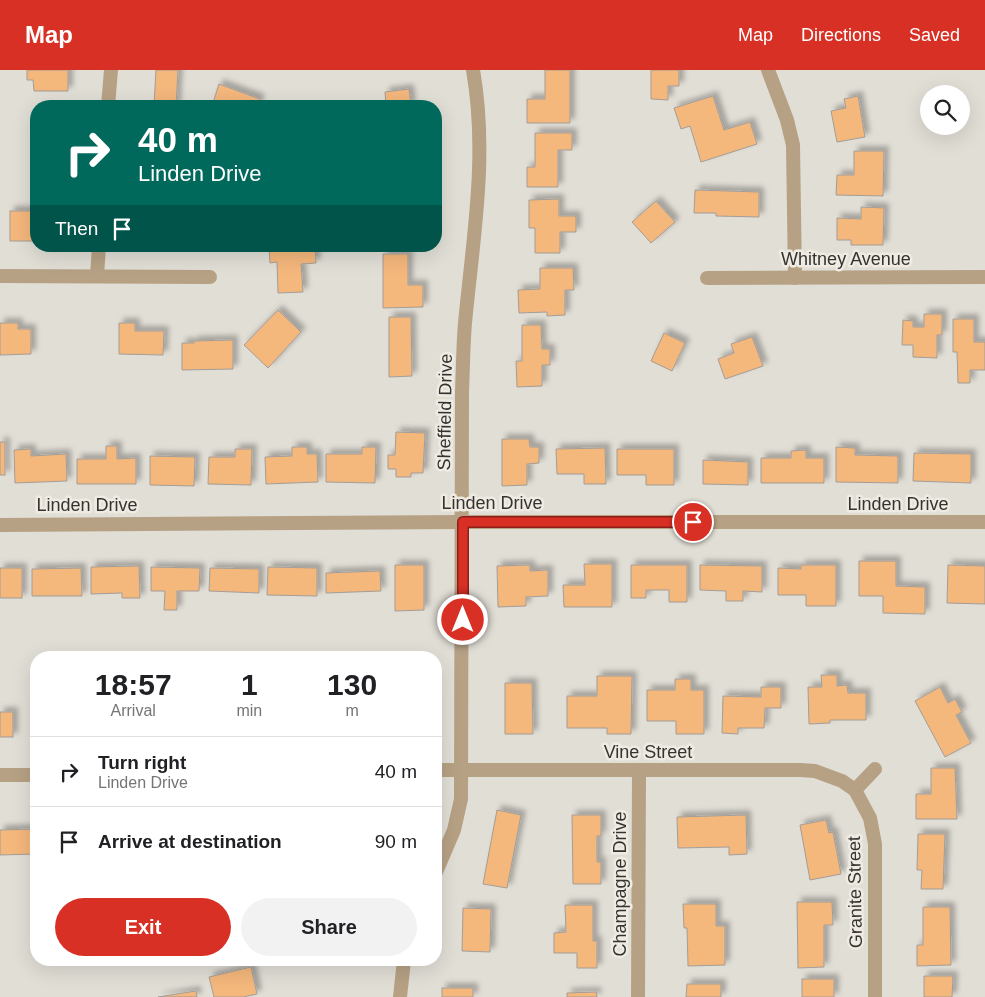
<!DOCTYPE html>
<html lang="en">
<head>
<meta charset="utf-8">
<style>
	:root { --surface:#fff; --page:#f2f2f2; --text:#202124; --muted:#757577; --line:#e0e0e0; --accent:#d93025 }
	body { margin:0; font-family:Arial,sans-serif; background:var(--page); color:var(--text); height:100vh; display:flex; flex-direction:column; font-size:19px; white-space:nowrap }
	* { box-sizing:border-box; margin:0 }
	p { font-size:16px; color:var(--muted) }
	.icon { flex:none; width:28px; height:28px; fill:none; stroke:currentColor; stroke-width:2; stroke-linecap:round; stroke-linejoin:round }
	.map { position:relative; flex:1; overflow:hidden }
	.details { position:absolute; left:30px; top:581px; width:412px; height:315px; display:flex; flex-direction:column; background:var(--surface); border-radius:20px; box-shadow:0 5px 20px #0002 }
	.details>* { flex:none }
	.banner { position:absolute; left:30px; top:30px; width:412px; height:152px; border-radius:20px; box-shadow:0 5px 20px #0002; background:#00695c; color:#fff; overflow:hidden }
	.buttons { position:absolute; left:920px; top:15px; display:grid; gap:10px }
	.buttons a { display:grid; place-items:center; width:50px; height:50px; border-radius:50%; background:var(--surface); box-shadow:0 5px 20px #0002; font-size:25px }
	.pin { position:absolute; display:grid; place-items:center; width:42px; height:42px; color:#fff; margin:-21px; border:2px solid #fff; border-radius:50%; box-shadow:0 1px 5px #0007 }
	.me { position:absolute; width:55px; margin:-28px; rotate:0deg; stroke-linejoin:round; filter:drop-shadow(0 0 4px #0008) }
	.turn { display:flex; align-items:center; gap:18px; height:105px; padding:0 25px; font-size:22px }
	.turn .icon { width:65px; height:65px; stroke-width:2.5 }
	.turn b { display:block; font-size:35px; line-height:42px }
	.then { display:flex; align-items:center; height:48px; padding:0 25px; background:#0003; gap:10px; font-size:19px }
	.eta { display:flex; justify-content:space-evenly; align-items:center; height:85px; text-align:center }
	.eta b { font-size:30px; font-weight:600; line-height:35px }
	.cta { display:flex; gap:10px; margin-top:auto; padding:10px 25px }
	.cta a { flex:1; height:58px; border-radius:30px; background:var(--accent); color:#fff; font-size:20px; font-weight:600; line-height:58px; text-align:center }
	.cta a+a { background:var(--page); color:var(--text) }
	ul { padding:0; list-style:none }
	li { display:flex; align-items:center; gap:15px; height:70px; padding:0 25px; border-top:1px solid var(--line) }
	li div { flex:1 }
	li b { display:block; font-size:19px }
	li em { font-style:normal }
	header { display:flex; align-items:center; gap:30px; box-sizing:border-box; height:70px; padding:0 25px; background:var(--accent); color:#fff }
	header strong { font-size:24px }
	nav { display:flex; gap:28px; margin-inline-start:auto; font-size:18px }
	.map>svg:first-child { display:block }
	.building { fill:#f4b77b; stroke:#a49d98; filter:url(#shadow) }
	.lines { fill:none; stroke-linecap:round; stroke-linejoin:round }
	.minor { stroke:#b6a184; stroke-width:14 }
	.route-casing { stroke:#8d1f18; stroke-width:12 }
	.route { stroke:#d93025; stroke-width:9 }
	.labels { text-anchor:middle; stroke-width:5; stroke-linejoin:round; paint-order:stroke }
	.street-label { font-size:18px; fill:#353330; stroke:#efebe3 }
</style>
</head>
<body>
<header>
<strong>Map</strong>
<nav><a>Map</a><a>Directions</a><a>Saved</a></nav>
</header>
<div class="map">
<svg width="985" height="927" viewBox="0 0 985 927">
	<defs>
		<filter id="shadow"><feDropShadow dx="4.5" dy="-4.5" stdDeviation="2.5" flood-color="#0004"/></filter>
	</defs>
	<rect width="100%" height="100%" fill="#e1ded6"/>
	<g class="building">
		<path d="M 27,0 L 68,0 L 68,21 L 34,21 L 33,10 L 27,10 Z"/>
		<path d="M 156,0 L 178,0 L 176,36 L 154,36 Z"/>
		<path d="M 545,0 L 570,0 L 570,53 L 527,53 L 527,29 L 545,29 Z"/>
		<path d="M 651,0 L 679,0 L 679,16 L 668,16 L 668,30 L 651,29 Z"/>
		<path d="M 219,14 L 260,29 L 257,36 L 212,36 Z"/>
		<path d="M 409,19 L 411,36 L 386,36 L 385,22 Z"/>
		<path d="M 713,26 L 724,60 L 750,52 L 757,74 L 701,92 L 690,56 L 681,59 L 674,38 Z"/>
		<path d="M 858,26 L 865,67 L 837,72 L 831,41 L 846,38 L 844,29 Z"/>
		<path d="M 535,63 L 572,63 L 572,80 L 558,80 L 558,117 L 527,117 L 527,97 L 535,97 Z"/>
		<rect x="32" y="67" width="4" height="46"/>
		<path d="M 854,81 L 884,81 L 883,126 L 836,125 L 837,105 L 854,105 Z"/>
		<path d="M 695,120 L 759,122 L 759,147 L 716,146 L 716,143 L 694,143 Z"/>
		<path d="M 559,129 L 559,146 L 576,146 L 576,162 L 560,162 L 560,183 L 535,183 L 535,158 L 529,158 L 529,130 Z"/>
		<path d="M 656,131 L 675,152 L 651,173 L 632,152 Z"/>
		<path d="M 861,137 L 884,138 L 883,175 L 851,175 L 851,170 L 837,170 L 837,148 L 861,149 Z"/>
		<rect x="10" y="141" width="26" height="30"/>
		<path d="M 315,176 L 316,193 L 301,194 L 303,222 L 278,223 L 277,192 L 270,193 L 269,178 Z"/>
		<path d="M 383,184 L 408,184 L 408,215 L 423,215 L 423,237 L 383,238 Z"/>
		<path d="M 540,198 L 573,198 L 574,220 L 565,220 L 565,245 L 547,246 L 547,242 L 519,243 L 518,220 L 540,219 Z"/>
		<path d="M 278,240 L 301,262 L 268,298 L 244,275 Z"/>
		<path d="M 924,244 L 942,244 L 942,265 L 937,265 L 937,288 L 913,287 L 913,275 L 902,275 L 903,250 L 913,251 L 913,257 L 924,257 Z"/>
		<path d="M 389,247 L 411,247 L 412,306 L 389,307 Z"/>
		<path d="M 953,249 L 974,249 L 974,272 L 985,272 L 985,300 L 970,300 L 970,313 L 958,313 L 957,282 L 953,282 Z"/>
		<path d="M 0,253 L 18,253 L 18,259 L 31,259 L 31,284 L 0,285 Z"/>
		<path d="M 119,253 L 135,253 L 135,261 L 164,261 L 163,285 L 119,284 Z"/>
		<path d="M 522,255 L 541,255 L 542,279 L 550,279 L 550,295 L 542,295 L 542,316 L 517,317 L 516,291 L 522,291 Z"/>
		<path d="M 664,263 L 685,273 L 672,301 L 651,291 Z"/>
		<path d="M 752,267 L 763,296 L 725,309 L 718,289 L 734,283 L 731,274 Z"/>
		<path d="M 233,270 L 233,299 L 182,300 L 182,273 L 194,273 L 194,271 Z"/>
		<path d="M 396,362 L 425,363 L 423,403 L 411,403 L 411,407 L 396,407 L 396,399 L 388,399 L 388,385 L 395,385 Z"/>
		<path d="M 502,369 L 529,369 L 530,377 L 539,377 L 539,393 L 527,394 L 527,415 L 502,416 Z"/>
		<rect x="0" y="372" width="5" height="33"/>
		<path d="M 106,376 L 117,376 L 117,389 L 136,388 L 136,414 L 77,414 L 77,389 L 106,389 Z"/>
		<path d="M 292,377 L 307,377 L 307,384 L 317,384 L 318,412 L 266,414 L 265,387 L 292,386 Z"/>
		<path d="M 362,377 L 376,377 L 375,413 L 326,412 L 326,384 L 362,384 Z"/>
		<path d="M 836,377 L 855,378 L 855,385 L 898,386 L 898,413 L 836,412 Z"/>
		<path d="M 605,378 L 606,414 L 584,414 L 584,404 L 557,404 L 556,379 Z"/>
		<path d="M 31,379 L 31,386 L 66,384 L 67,411 L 15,413 L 14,380 Z"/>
		<path d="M 235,379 L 252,379 L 251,415 L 208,414 L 209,387 L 235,387 Z"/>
		<path d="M 617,379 L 674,379 L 674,415 L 646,415 L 646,405 L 617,405 Z"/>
		<path d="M 806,380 L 806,388 L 824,388 L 824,413 L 761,413 L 761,388 L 791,388 L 791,381 Z"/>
		<path d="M 914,383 L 971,384 L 971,413 L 913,411 Z"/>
		<path d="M 150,386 L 195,387 L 194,416 L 150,415 Z"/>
		<path d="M 703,390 L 748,392 L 748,415 L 703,414 Z"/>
		<path d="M 859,491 L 896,491 L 896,516 L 925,517 L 925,544 L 883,543 L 883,526 L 859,526 Z"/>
		<path d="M 584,494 L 612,494 L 612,537 L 564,537 L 563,515 L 585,515 Z"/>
		<path d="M 395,495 L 424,495 L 424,540 L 395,541 Z"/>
		<path d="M 530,495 L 530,501 L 548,500 L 548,526 L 526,527 L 526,536 L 498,537 L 497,496 Z"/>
		<path d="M 631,495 L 687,495 L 687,532 L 669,532 L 669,520 L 646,520 L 646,528 L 631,528 Z"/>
		<path d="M 700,495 L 762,496 L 762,522 L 743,521 L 743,531 L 726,531 L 726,521 L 700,520 Z"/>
		<path d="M 801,495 L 836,495 L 836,536 L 806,536 L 806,525 L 778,525 L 778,498 L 801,499 Z"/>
		<path d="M 948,495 L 985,496 L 985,534 L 947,533 Z"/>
		<path d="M 139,496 L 140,528 L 122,528 L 122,523 L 91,524 L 91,497 Z"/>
		<path d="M 151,497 L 200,498 L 199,521 L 177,521 L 177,540 L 164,540 L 165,521 L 151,521 Z"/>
		<path d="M 268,497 L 317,498 L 317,526 L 267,525 Z"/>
		<rect x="0" y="498" width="22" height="30"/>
		<path d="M 81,498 L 82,526 L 32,526 L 32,499 Z"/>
		<path d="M 210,498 L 259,499 L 259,523 L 209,521 Z"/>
		<path d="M 380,501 L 381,521 L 326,523 L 326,503 Z"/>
		<path d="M 821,605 L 837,605 L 837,616 L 847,615 L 848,623 L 866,623 L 866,650 L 830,650 L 830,653 L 809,654 L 808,617 L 822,617 Z"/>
		<path d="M 597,606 L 632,606 L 631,664 L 607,664 L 607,658 L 567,658 L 567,626 L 597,626 Z"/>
		<path d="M 675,609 L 691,609 L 691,620 L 704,620 L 704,664 L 676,664 L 676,651 L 647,651 L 647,620 L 675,620 Z"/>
		<path d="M 505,613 L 532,613 L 533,664 L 505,664 Z"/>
		<path d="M 761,617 L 781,617 L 781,638 L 765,638 L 764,658 L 738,658 L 738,664 L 722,663 L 723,626 L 761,627 Z"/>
		<path d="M 940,617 L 948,633 L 955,629 L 962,642 L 956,645 L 971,673 L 945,687 L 915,631 Z"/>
		<rect x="0" y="642" width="13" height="25"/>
		<path d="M 931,698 L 955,698 L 957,749 L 916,749 L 916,724 L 931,724 Z"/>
		<path d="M 497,740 L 521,745 L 507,818 L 483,814 Z"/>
		<path d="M 572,745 L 601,745 L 601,766 L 597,766 L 597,792 L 601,792 L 601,814 L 573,814 Z"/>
		<path d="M 746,745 L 747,784 L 729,785 L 729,777 L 678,778 L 677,747 Z"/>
		<path d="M 826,750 L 829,763 L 833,762 L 841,804 L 810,810 L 800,755 Z"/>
		<path d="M 36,759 L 36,784 L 0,785 L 0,760 Z"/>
		<path d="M 918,764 L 945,764 L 943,819 L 921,819 L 922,800 L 917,800 Z"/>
		<path d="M 797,832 L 832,832 L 833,855 L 824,855 L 824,897 L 798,898 Z"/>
		<path d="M 683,834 L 716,834 L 716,856 L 725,856 L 725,895 L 688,896 L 687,858 L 684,858 Z"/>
		<path d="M 565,835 L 593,835 L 593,871 L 597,871 L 597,898 L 577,898 L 577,883 L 554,883 L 554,863 L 566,862 Z"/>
		<path d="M 923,837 L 950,837 L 951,895 L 917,896 L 917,875 L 923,875 Z"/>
		<path d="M 463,838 L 491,839 L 490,882 L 462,881 Z"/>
		<path d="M 251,897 L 257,924 L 243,927 L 214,927 L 209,907 Z"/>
		<path d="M 924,906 L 953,906 L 952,927 L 924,927 Z"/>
		<rect x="802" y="909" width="32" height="18"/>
		<path d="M 687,914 L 721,914 L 721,927 L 686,927 Z"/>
		<rect x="442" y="918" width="31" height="9"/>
		<path d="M 196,921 L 197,927 L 158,927 Z"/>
		<path d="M 596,922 L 597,927 L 567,927 L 567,923 Z"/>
	</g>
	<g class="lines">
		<g class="minor">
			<path d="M 768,0 L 787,50 L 793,75 L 795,208"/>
			<path d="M 108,36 L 111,0"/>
			<path d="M 0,206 L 210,207"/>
			<path d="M 97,206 L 99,176"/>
			<path d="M 707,208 L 985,207"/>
			<path d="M 0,455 L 463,452 L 985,452"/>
			<path d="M 436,700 L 800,700 L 815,701 L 842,711 L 855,720 L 870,748 L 875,774 L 875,927"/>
			<path d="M 0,705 L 36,705"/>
			<path d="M 855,720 L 875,699"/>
			<path d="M 436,802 L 454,760 L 461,729 L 462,322 C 463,299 463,276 465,253 C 473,168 488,85 473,0"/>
			<path d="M 400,927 L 404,890"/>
			<path d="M 638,927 L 639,701"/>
		</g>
	</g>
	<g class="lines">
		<defs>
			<path id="route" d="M 463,550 L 463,452 L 693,452"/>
		</defs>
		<use href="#route" class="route-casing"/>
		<use href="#route" class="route"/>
	</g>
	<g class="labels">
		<g class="street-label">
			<text x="846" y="195">Whitney Avenue</text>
			<text transform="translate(445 342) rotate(-89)" y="6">Sheffield Drive</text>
			<text x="492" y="439">Linden Drive</text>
			<text x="898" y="440">Linden Drive</text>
			<text x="87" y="441">Linden Drive</text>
			<text x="648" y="688">Vine Street</text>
			<text transform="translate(620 814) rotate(-90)" y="6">Champagne Drive</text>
			<text transform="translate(855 822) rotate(-91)" y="6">Granite Street</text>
		</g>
	</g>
</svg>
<div class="buttons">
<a><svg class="icon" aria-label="search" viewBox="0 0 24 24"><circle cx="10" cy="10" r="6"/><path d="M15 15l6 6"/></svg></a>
</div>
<div class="pin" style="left:693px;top:452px;background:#d93025"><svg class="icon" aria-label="arrive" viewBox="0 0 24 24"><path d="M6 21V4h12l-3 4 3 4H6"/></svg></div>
<svg class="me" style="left:463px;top:550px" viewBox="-20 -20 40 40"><circle r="17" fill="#d93025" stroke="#fff" stroke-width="3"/><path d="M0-11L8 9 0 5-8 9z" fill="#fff"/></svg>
<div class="banner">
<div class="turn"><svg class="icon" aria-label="right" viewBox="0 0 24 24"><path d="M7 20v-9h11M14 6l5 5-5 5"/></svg><div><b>40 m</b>Linden Drive</div></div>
<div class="then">Then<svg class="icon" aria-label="arrive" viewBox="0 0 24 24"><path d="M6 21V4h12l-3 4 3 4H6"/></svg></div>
</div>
<section class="details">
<div class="eta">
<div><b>18:57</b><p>Arrival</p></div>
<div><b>1</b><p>min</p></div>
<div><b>130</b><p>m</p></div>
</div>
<ul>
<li><svg class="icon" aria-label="right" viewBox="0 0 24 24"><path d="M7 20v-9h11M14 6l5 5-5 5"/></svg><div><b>Turn right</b><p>Linden Drive</p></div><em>40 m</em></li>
<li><svg class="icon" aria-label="arrive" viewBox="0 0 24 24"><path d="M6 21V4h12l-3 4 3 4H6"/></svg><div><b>Arrive at destination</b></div><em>90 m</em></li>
</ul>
<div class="cta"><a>Exit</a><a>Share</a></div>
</section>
</div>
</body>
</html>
